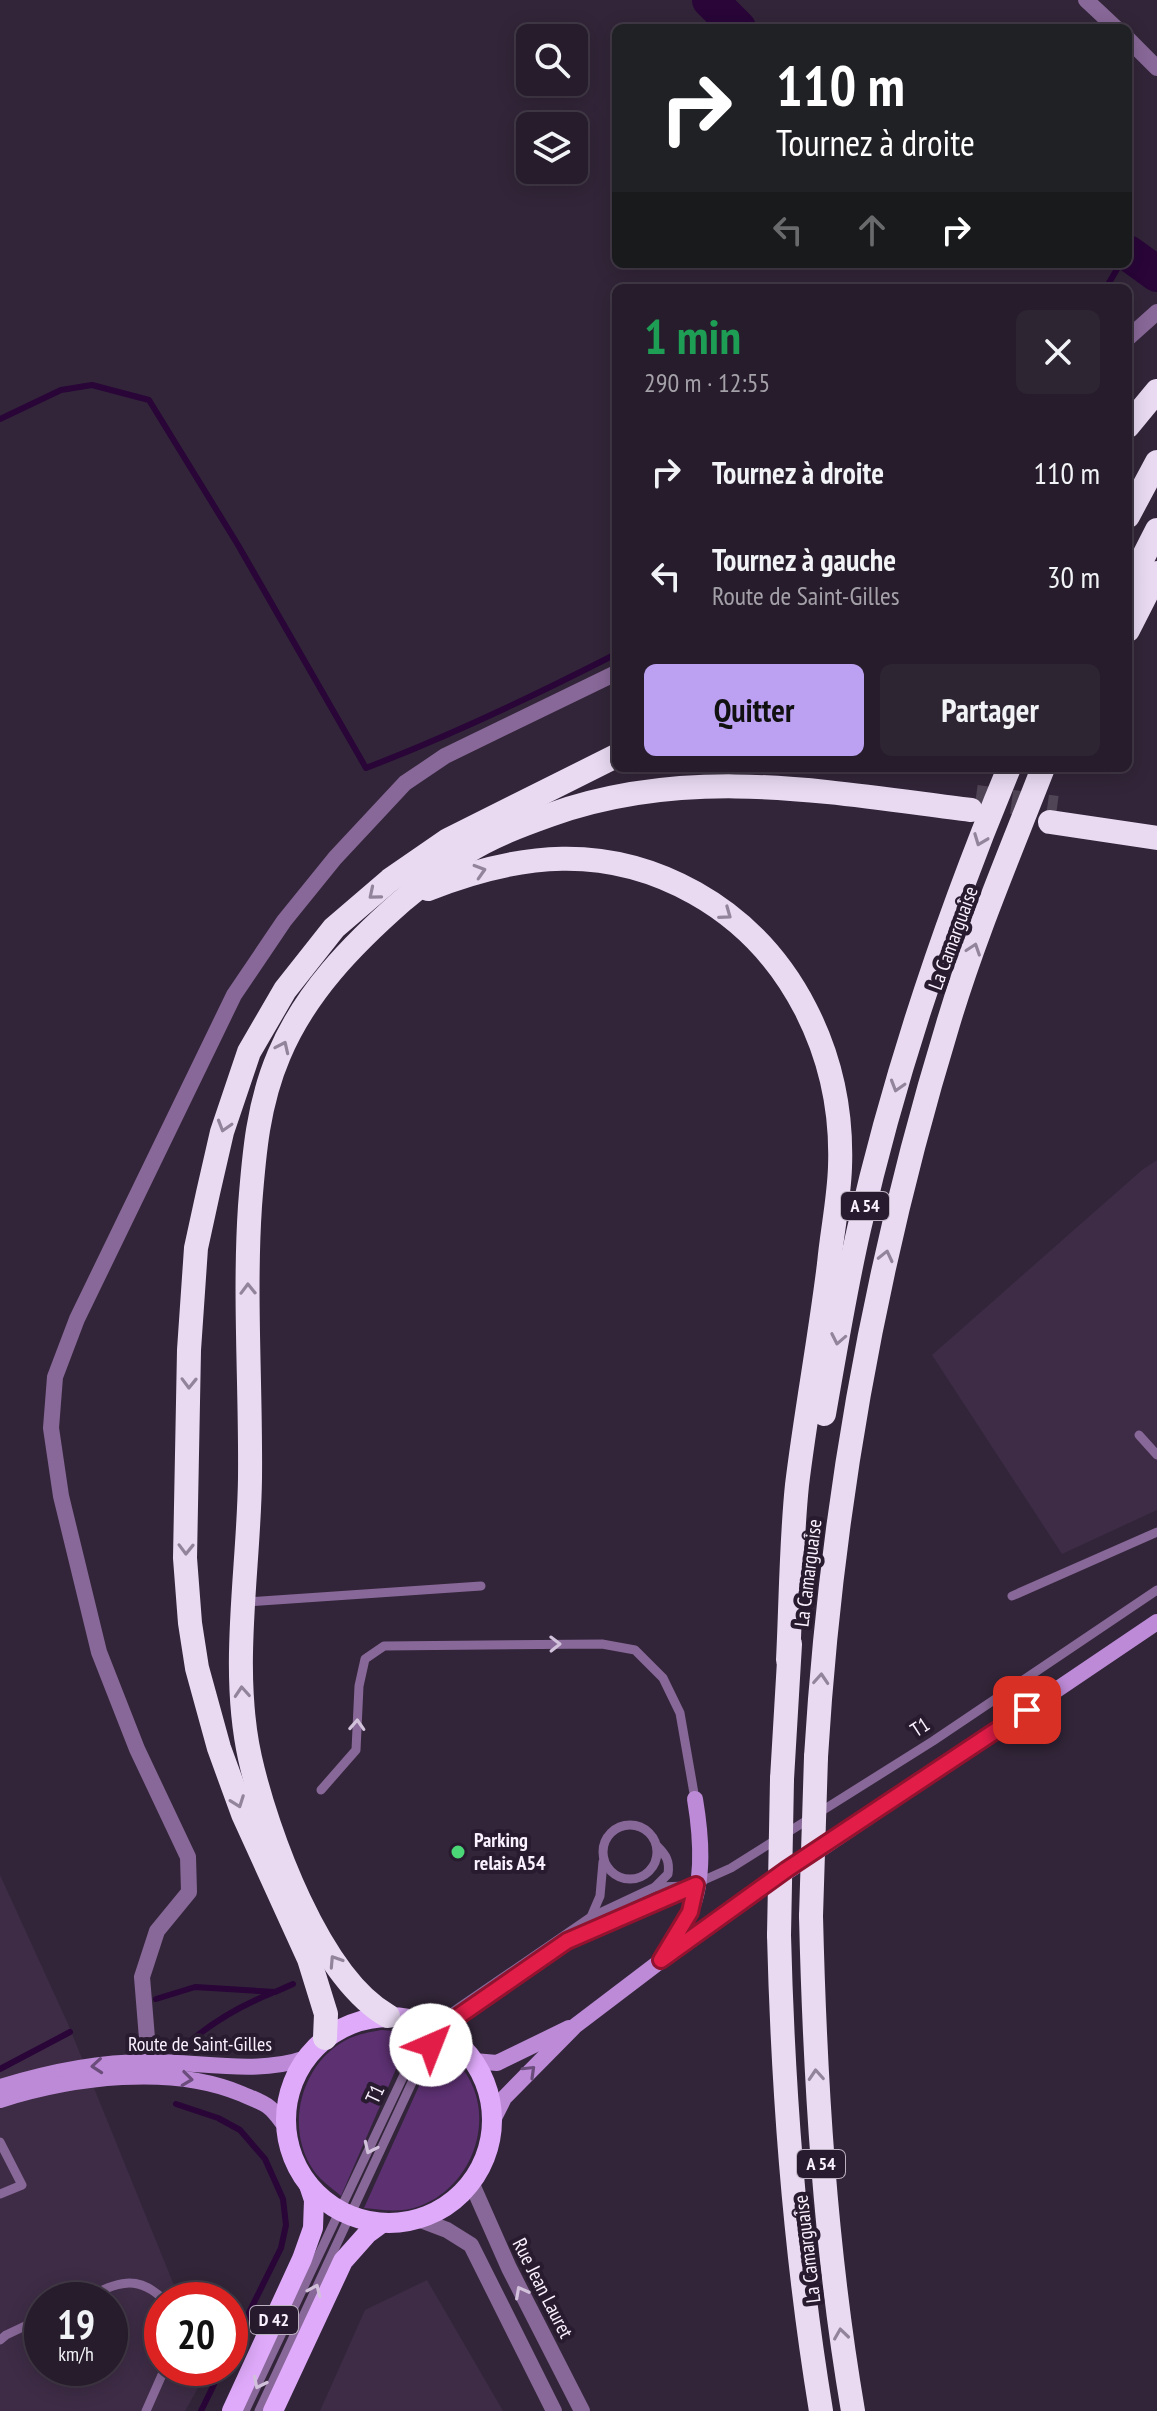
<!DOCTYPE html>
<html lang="fr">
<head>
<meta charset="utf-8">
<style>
	:root { --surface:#261c2b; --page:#2e2533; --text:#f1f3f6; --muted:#a4a1a9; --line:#423a47; --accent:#bca0f2 }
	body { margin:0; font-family:"PT Sans Narrow",sans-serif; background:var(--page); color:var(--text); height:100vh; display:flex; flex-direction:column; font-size:30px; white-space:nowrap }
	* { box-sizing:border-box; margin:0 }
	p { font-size:26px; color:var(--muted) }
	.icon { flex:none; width:44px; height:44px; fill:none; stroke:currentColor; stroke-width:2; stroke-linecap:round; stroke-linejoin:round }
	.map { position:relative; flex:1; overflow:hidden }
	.sheet { position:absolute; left:612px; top:284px; width:520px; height:488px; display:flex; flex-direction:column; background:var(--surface); border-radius:12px; box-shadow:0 4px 20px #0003,0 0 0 2px var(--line) }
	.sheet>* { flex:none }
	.hud { position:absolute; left:612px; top:24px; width:520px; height:244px; border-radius:12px; box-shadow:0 4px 20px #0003,0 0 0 2px var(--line); background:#202124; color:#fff; overflow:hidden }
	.fabs { position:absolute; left:516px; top:24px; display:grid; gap:16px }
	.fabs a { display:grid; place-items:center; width:72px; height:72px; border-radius:12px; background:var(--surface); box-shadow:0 4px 20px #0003,0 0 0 2px var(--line); font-size:40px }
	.speed { position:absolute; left:24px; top:2282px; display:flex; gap:16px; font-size:40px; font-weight:700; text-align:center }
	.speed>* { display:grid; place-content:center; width:104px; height:104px; border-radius:50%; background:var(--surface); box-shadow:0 4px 20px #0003,0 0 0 2px var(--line); line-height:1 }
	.speed small { font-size:20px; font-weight:400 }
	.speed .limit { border:12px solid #d22; background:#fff; color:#111 }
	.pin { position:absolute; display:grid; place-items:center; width:68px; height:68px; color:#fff; margin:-34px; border-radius:16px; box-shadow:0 4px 12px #0006 }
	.me { position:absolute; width:88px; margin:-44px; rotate:44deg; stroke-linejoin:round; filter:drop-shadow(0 0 6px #0008) }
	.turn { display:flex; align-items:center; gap:28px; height:168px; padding:0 32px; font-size:36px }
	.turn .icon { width:104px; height:104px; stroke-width:2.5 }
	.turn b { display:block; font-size:56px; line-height:68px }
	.lanes { display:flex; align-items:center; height:76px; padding:0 32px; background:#0003; justify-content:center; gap:40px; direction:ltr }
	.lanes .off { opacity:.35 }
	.round { display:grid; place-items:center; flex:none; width:84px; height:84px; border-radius:12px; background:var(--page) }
	.summary { display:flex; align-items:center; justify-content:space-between; height:136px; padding:0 32px }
	h1 { font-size:48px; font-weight:800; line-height:60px; color:#1e9e55 }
	.button { display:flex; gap:16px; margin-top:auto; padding:16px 32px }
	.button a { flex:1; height:92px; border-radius:12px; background:var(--accent); color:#111; font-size:32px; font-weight:800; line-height:92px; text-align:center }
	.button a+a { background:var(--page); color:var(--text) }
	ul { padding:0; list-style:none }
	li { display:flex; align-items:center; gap:24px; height:104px; padding:0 32px }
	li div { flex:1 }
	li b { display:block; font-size:30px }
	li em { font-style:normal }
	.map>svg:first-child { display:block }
	.built { fill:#3e2c46; fill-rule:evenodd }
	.green { fill:#5c3071 }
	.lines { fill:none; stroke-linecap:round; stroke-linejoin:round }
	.stream { stroke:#290538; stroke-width:6 }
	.river { stroke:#290538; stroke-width:36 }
	.motorway-tunnel { stroke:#504457; stroke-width:24; stroke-dasharray:24 12; stroke-linecap:butt }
	.service { stroke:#886898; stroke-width:9 }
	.minor { stroke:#886898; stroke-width:16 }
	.tertiary { stroke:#886898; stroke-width:16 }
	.secondary { stroke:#bd8ad7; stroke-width:16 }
	.primary { stroke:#dfaafa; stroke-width:20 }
	.motorway { stroke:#e9daf2; stroke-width:24 }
	.motorway-bridge { stroke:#e9daf2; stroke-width:24 }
	.oneway { stroke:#92849a }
	.oneway2 { stroke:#d2c1db }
	.oneway3 { stroke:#6b4d7b }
	.route-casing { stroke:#92132f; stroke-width:20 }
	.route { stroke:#e11d48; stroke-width:14 }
	.poi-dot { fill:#4bd677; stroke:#281b2f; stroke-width:3 }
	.labels { text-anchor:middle; stroke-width:8; stroke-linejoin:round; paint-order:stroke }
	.shield { fill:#281b2f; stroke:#bbb1c1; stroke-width:2 }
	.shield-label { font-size:18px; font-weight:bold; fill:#faf1ff }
	.street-label { font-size:20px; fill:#faf1ff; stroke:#281b2f }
	.poi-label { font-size:20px; font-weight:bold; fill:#faf1ff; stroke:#281b2f; text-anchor:start }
</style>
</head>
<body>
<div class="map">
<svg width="1157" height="2411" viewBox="0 0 1157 2411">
	<rect width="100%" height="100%" fill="#322539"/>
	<g class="built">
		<path d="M 1157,1160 L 1157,1510 L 1062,1554 L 932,1355 L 1142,1170 Z"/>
		<path d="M 0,1875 L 68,2024 L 180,2300 L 162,2300 L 162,2368 L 208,2370 L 185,2411 L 0,2411 ZM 42,2300 L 110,2300 L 110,2368 L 42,2368 Z"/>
		<path d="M 427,2280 L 503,2411 L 320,2411 L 365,2310 Z"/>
	</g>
	<g class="green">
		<path d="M 381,2030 L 412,2032 L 341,2196 C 332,2188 320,2180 314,2171 C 283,2127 302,2060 350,2038 C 359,2034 371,2032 381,2030 Z"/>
		<path d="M 438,2044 C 452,2057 466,2069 473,2087 C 492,2133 466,2189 420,2206 C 402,2213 383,2210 364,2208 Z"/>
	</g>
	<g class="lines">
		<g class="stream">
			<path d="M 1106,288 L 1120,264"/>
			<path d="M 0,419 L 61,390 L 92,385 L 149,400 L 238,545 L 366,768 C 452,735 534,696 616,654"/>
			<path d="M 156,1999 L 195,1987 L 275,1992 L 293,1984"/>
			<path d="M 181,2049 C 209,2024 237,2007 272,1993"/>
			<path d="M 0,2069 L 70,2032"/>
			<path d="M 176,2104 L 218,2118 L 240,2130 L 265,2159 L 283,2199 L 286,2225 L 281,2248 L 230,2351"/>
			<path d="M 201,2411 L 222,2368"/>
		</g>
		<g class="river">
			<path d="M 710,0 L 738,28"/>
			<path d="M 1128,253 L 1157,274"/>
		</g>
		<path class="motorway-tunnel" d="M 976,797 L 1057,808"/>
		<g class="service">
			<path d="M 1139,1435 L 1157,1455"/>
			<path d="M 1012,1596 L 1157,1532"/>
			<path d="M 245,1602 L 481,1586"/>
			<path d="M 321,1790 L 356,1750 L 359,1686 L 365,1659 L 384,1646 L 602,1644 L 635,1650 L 663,1678 L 680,1713 L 695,1799"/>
			<circle cx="630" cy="1852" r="27"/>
			<path d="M 655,1887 L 668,1874 C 670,1861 666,1855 657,1846"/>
			<path d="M 591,1917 L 600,1896 L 603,1862"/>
			<path d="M 0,2142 L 22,2185 L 0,2194"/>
			<path d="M 81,2300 C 113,2285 135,2271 164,2300"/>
			<path d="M 0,2340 L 6,2335 L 42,2318"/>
			<path d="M 146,2411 L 165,2368"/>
			<path d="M 245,2411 L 419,2043 L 432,2026 L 591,1917 L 655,1887 L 689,1886"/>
			<path d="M 259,2411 L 428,2048 L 441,2030 L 567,1941 L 731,1868 L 933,1741 L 1157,1590"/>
		</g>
		<g class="minor">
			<path d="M 1086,0 L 1116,28"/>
			<path d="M 1128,39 L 1157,68"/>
			<path d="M 1128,338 L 1157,312"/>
			<path d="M 150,2075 L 142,1977 L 157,1931 L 189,1892 L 188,1857 L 137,1749 L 99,1652 L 61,1496 L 51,1428 L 55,1377 L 77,1319 L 234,995 L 284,921 L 335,858 L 405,783 L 445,756 L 616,673"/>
		</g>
		<g class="tertiary">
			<path d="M 471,2182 L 509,2268 L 582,2411"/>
			<path d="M 418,2219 L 447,2230 L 471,2245 L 554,2411"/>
		</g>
		<g class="secondary">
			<path d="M 663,1957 C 671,1942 683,1928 690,1913 C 705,1879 701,1835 695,1799"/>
			<path d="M 474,2061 L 497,2063 L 569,2028"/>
			<path d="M 0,2087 C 49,2072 101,2061 152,2062 C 202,2062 258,2075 306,2058"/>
			<path d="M 0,2100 C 73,2077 171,2064 242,2094 C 251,2098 263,2102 270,2108 C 276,2113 281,2121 286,2127"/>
			<path d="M 493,2120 L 504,2098 L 575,2026 L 704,1928 L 1157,1622"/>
		</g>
		<g class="primary">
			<circle cx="389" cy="2120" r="103"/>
			<path d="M 232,2411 L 302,2259 L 313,2228 L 314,2200 L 309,2185"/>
			<path d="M 273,2411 L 343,2261 L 367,2234 L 382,2223"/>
		</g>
		<g class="motorway">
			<path d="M 1128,426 L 1157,391"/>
			<path d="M 1128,516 L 1157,462"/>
			<path d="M 1128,587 L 1157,530"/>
			<path d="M 1128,630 L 1157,573"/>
			<path d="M 1050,822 L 1157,838"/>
			<path d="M 428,889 C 519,853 606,843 695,893 C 793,948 844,1057 840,1167 C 839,1199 832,1232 829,1264 C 820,1338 806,1411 797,1485 C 791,1543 791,1602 788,1660"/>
			<path d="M 824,1414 C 835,1352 845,1290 859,1229 C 895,1071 947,917 1009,768"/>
			<path d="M 816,1757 C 831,1508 875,1263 948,1024 C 974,937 1010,853 1043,768"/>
			<path d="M 782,1779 L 790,1644"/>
			<path d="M 811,1916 C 815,2082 825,2247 853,2411"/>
			<path d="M 779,1935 C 783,2095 795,2253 821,2411"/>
			<path d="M 388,2016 C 319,1977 267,1833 250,1758 C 230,1668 249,1569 250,1478 C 251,1387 244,1296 250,1206 C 254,1154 258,1104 279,1055 C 305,993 352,945 402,901 C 423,884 443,866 467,852 C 492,836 522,825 550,815 C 690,765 827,792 971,810"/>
			<path d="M 325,2038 L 326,2014 L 309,1959 L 243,1814 L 219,1748 L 197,1668 L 190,1623 L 185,1558 L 189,1350 L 196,1248 L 208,1193 L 222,1132 L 249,1052 L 285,990 L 334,928 L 390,880 L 448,840 L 616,756"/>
		</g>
		<g class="motorway-bridge">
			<path d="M 811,1916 L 816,1757"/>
			<path d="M 779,1935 L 782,1779"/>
		</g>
	</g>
	<defs><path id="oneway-chevron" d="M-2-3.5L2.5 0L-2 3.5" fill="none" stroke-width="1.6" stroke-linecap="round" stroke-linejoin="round" transform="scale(2)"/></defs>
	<g class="oneway">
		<use href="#oneway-chevron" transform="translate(980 840) rotate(111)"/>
		<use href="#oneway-chevron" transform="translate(480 871) rotate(-17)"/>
		<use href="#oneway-chevron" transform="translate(374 894) rotate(140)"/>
		<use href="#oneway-chevron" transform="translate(726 914) rotate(36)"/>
		<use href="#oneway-chevron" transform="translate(974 949) rotate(-71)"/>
		<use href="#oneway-chevron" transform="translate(283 1047) rotate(-65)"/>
		<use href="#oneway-chevron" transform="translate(897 1086) rotate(107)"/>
		<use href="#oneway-chevron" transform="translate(224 1126) rotate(107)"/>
		<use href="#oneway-chevron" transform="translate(886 1256) rotate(-77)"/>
		<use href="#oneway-chevron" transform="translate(248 1289) rotate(-91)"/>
		<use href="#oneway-chevron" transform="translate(838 1339) rotate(101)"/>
		<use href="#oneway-chevron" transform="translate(189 1383) rotate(91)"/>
		<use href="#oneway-chevron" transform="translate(186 1549) rotate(91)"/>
		<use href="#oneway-chevron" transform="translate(821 1679) rotate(-86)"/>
		<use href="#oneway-chevron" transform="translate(242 1692) rotate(-94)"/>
		<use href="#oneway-chevron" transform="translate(238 1802) rotate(70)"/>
		<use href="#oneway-chevron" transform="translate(335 1961) rotate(-123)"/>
		<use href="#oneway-chevron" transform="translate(816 2075) rotate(-94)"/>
		<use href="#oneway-chevron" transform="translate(841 2334) rotate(-98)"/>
	</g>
	<g class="oneway2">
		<use href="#oneway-chevron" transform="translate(555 1644) rotate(-1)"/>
		<use href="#oneway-chevron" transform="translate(357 1725) rotate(-87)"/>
		<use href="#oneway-chevron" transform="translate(370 2148) rotate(115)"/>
		<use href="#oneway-chevron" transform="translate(315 2290) rotate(-66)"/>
		<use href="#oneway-chevron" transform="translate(521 2292) rotate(-118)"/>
		<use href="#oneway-chevron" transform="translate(259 2383) rotate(116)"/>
	</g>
	<g class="oneway3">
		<use href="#oneway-chevron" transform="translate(97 2066) rotate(175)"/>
		<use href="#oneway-chevron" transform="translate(530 2071) rotate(-44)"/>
		<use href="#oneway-chevron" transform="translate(187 2079) rotate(7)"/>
	</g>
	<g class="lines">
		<defs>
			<path id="route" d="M 431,2045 L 453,2020 L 567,1941 L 696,1885 L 690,1912 L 661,1960 L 786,1870 L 1027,1710"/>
		</defs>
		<use href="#route" class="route-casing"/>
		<use href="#route" class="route"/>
	</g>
	<circle class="poi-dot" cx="458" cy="1852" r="8"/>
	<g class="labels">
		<g class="shield">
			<rect x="841" y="1192" width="48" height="28" rx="6"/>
			<rect x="797" y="2150" width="48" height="28" rx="6"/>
			<rect x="250" y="2306" width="48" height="28" rx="6"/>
		</g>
		<g class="shield-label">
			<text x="865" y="1212">A 54</text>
			<text x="821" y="2170">A 54</text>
			<text x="274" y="2326">D 42</text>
		</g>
		<g class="street-label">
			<text transform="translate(953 938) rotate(-70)" y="7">La Camarguaise</text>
			<text transform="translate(808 1573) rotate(-83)" y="7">La Camarguaise</text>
			<text transform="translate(920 1727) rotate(-33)" y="7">T1</text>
			<text x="200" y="2051">Route de Saint-Gilles</text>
			<text transform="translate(375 2094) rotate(-65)" y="7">T1</text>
			<text transform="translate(807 2249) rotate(-97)" y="7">La Camarguaise</text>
			<text transform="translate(543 2288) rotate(63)" y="7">Rue Jean Lauret</text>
		</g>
		<g class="poi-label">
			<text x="474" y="1847">Parking<tspan x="474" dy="23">relais A54</tspan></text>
		</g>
	</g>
</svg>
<div class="fabs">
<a><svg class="icon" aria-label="search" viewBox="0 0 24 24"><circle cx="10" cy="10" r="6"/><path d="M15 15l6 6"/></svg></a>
<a><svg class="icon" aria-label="layers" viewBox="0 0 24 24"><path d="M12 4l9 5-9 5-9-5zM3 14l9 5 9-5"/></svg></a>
</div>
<div class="speed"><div>19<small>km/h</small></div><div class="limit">20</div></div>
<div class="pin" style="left:1027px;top:1710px;background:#d93025"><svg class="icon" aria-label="arrive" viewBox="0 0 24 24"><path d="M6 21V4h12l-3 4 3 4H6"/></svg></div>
<svg class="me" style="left:431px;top:2045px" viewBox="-20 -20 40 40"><circle r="19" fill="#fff"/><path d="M0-13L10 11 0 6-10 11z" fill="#e11d48"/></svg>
<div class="hud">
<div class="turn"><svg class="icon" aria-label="right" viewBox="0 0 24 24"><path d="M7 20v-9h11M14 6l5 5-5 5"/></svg><div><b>110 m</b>Tournez à droite</div></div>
<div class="lanes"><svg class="icon off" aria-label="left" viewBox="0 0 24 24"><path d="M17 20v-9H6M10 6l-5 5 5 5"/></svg><svg class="icon off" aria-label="ahead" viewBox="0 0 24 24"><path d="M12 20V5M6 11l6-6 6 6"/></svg><svg class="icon" aria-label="right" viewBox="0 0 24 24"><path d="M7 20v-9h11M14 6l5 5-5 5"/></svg></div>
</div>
<section class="sheet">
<div class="summary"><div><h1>1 min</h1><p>290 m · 12:55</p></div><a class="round"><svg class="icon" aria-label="close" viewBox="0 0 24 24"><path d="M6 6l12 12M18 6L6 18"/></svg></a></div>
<ul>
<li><svg class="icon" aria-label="right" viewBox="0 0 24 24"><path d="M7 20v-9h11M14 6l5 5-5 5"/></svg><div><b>Tournez à droite</b></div><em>110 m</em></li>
<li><svg class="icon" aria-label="left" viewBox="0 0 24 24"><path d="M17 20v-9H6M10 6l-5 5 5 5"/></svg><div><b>Tournez à gauche</b><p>Route de Saint-Gilles</p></div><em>30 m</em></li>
</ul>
<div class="button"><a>Quitter</a><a>Partager</a></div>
</section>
</div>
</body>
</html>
